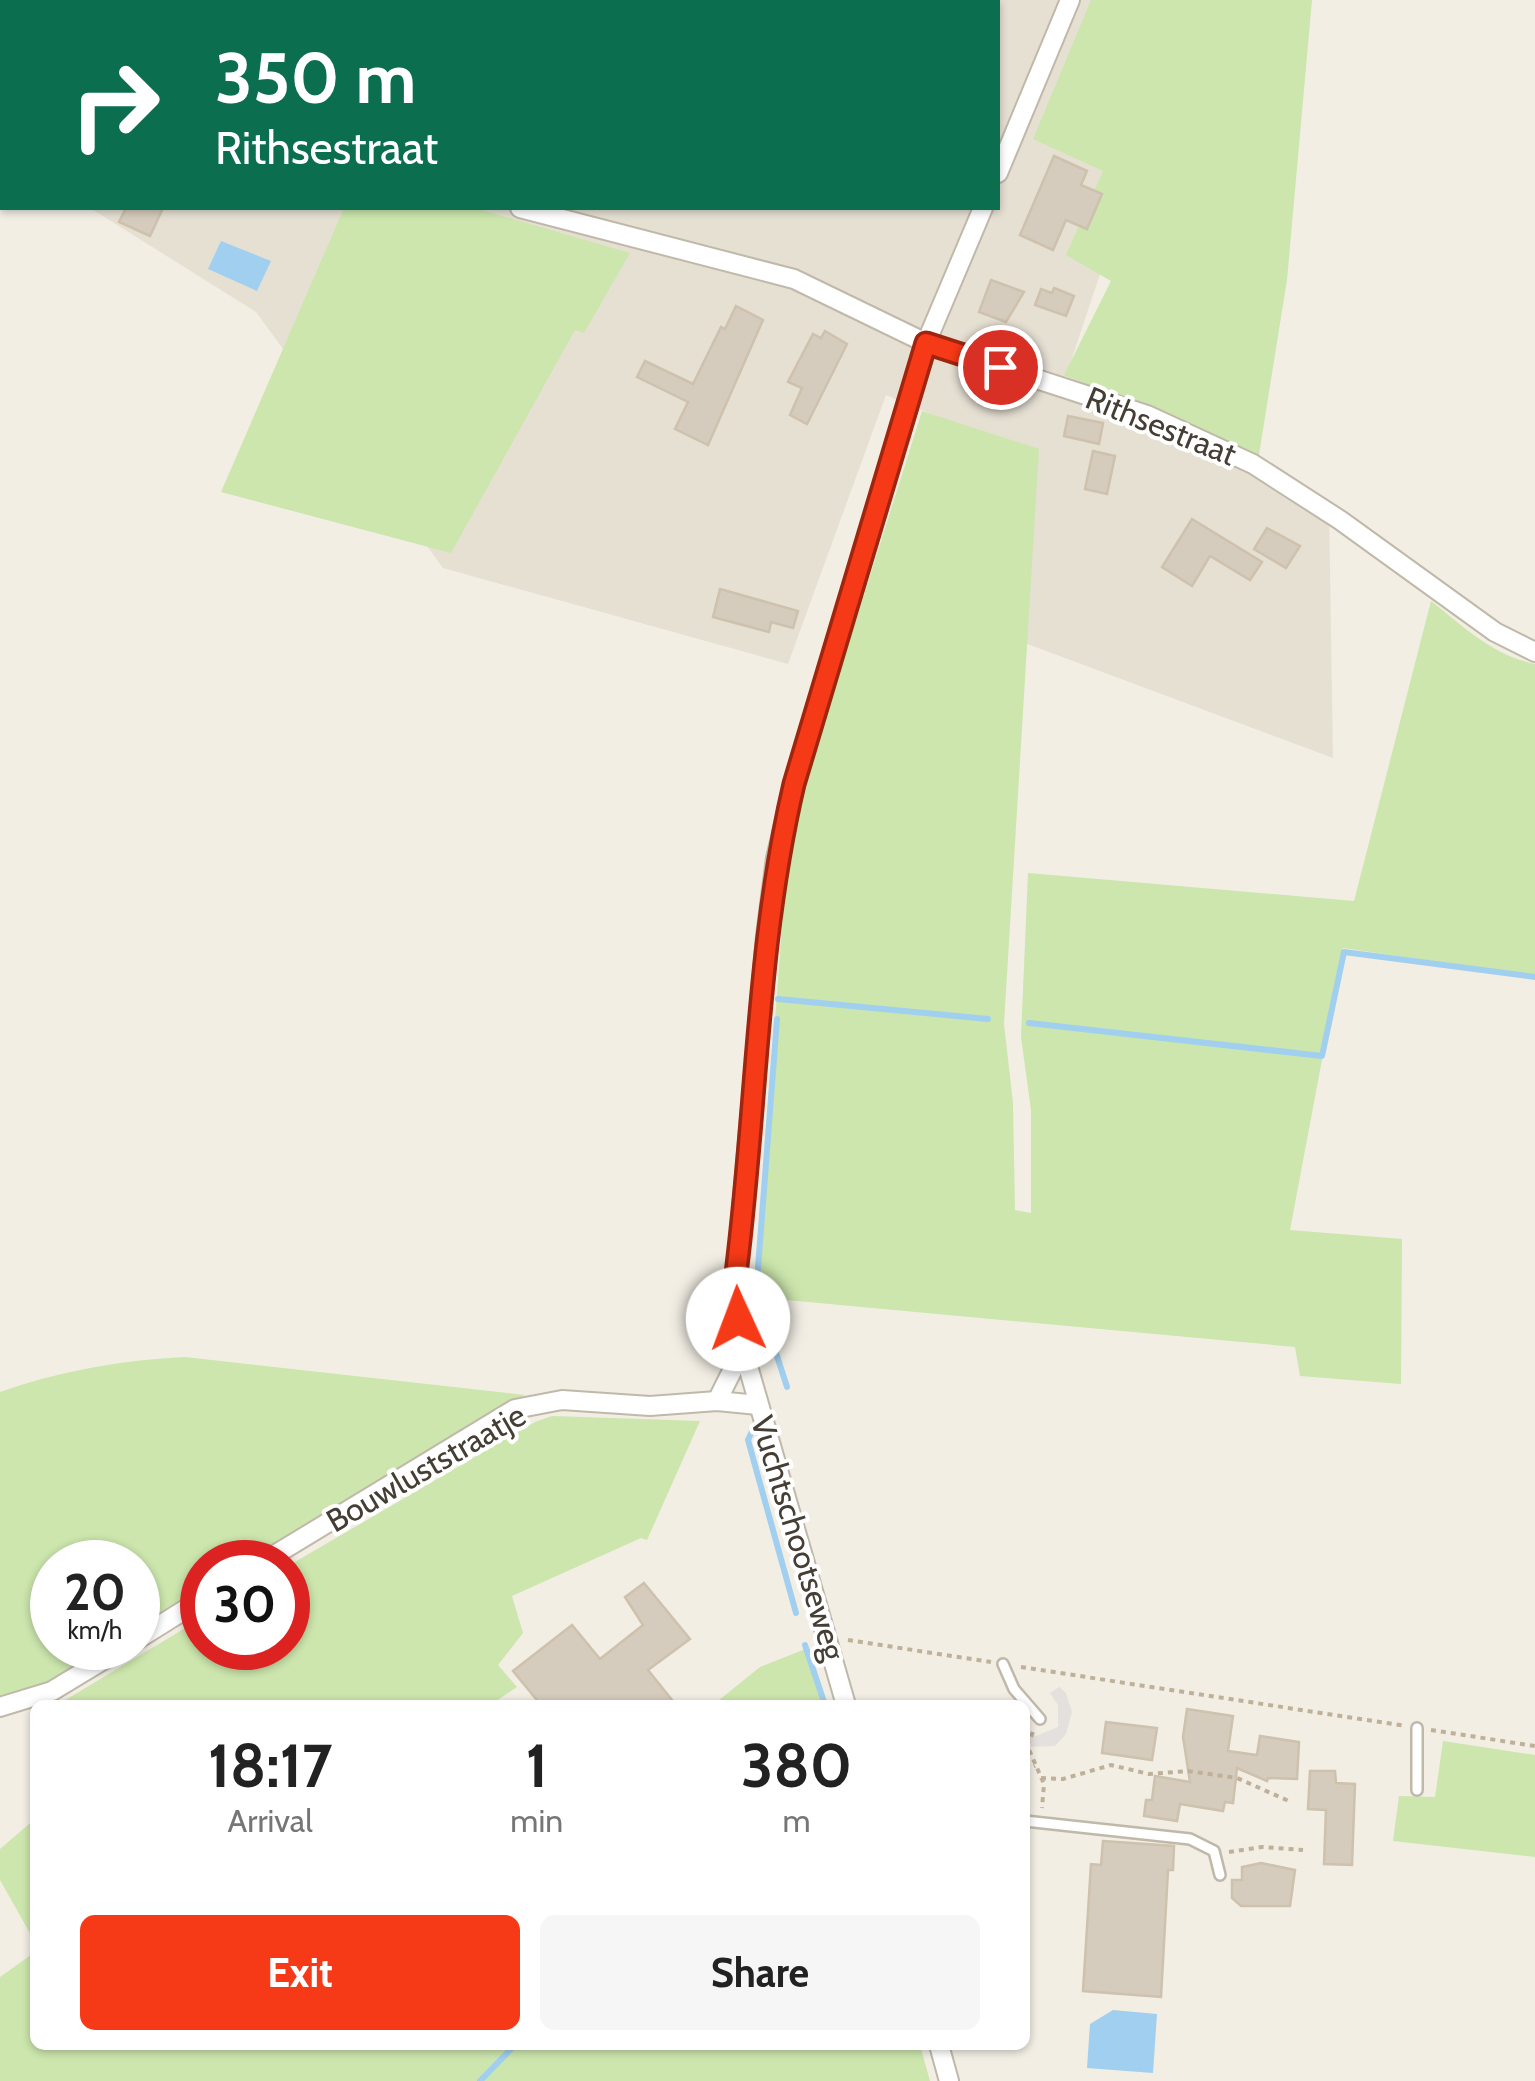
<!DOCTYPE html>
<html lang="en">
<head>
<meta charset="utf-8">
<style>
	:root { --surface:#fff; --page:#f6f6f6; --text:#222; --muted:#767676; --accent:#f63917 }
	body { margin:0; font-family:Cabin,sans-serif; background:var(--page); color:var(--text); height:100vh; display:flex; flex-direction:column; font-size:38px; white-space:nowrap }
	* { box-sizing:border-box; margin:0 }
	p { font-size:32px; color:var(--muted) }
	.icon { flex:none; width:55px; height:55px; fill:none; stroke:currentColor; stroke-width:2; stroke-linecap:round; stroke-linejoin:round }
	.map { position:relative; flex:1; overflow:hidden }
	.drawer { position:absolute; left:30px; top:1700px; width:1000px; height:350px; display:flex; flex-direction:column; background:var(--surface); border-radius:15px; box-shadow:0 2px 8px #0004 }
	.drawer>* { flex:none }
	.guide { position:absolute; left:0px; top:0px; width:1000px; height:210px; box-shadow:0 2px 8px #0004; background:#0b6e4f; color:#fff; overflow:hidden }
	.speed { position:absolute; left:30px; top:1540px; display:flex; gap:20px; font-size:50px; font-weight:700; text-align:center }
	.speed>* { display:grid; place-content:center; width:130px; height:130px; border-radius:50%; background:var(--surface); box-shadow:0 2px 8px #0004; line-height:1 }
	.speed small { font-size:25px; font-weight:400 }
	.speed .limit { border:15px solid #d22; background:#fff; color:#111 }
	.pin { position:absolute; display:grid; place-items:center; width:85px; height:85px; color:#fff; margin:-42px; border:5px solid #fff; border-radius:50%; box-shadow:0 2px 10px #0007 }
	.me { position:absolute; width:110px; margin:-55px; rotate:358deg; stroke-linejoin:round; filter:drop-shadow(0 0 8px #0008) }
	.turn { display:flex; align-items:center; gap:35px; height:210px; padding:0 50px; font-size:45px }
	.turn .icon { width:130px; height:130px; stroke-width:2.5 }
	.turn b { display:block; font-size:70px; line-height:85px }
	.eta { display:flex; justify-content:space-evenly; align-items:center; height:170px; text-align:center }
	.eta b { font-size:60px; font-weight:700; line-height:70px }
	.button { display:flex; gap:20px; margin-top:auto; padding:20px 50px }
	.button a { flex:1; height:115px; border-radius:15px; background:var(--accent); color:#fff; font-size:40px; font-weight:700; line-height:115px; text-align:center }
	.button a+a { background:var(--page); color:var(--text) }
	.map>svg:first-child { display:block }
	.residential { fill:#e6e0d3 }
	.green { fill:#cce6ad }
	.parking { fill:#e3e0dd }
	.water { fill:#a1cfef }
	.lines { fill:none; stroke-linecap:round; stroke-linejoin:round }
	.stream { stroke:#a1cfef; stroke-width:6 }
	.building { fill:#d6ccbd; stroke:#cec1ad; stroke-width:2.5 }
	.service-casing { stroke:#c0b9aa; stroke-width:14 }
	.minor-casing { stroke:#c0b9aa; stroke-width:22 }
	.path { stroke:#bfb199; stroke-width:4; stroke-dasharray:5 5; stroke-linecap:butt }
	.service { stroke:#fff; stroke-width:9 }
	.minor { stroke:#fff; stroke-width:18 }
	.route-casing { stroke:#a0250f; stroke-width:25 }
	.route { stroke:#f63917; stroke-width:18 }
	.labels { text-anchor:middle; stroke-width:8; stroke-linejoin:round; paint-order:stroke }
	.street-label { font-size:32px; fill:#443e34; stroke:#fff }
</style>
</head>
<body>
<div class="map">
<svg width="1535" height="2081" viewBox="0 0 1535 2081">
	<rect width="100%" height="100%" fill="#f2eee4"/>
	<path class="residential" d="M 968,0 L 1165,0 L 1129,187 L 1070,364 L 1329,508 L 1333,758 L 1022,642 L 1032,457 L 886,395 L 788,664 L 443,568 L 256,312 L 90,208 L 998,208 L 998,2 Z"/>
	<g class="green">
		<path d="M 1091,0 L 1312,0 L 1287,280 L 1258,461 L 1210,433 L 1064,375 L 1111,281 L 1066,255 L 1103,171 L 1033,139 Z"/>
		<path d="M 344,208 L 475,208 L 630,253 L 584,333 L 575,330 L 451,553 L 221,492 Z"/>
		<path d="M 922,411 L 1039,449 L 1004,1024 L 1013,1103 L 1015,1210 L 1031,1213 L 1031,1110 L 1021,1037 L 1028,873 L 1354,901 L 1431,601 C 1464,627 1494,656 1535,664 L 1535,976 L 1343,948 L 1290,1230 L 1402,1239 L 1401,1384 L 1300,1376 L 1295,1347 L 754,1297 L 787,861 L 802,792 Z"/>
		<path d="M 185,1357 L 525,1395 L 256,1562 L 202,1562 L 202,1595 L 138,1635 L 138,1562 L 52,1562 L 52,1648 L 117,1648 L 51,1683 L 0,1701 L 0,1392 C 60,1371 122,1360 185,1357 Z"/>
		<path d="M 552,1416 L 700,1421 L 647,1540 L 641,1538 L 512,1596 L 523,1633 L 498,1665 L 517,1687 L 490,1705 L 57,1705 L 202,1618 L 202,1648 L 288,1648 L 288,1566 L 535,1422 Z"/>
		<path d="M 808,1648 L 827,1705 L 713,1705 L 760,1667 Z"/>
		<path d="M 1443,1741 L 1535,1755 L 1535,1857 L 1393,1841 L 1399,1796 L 1435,1797 Z"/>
		<path d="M 35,1819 L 35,1942 L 0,1880 L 0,1849 Z"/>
		<path d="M 35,1952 L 35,2045 L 920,2045 L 930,2081 L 0,2081 L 0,1977 Z"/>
	</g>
	<path class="parking" d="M 1059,1687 L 1066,1693 L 1072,1712 L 1066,1734 L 1055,1746 L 1025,1747 L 1025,1732 L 1036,1736 L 1058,1727 L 1058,1705 L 1050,1693 Z"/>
	<g class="water">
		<path d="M 221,241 L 271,261 L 257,291 L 208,269 Z"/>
		<path d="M 1113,2010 L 1157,2014 L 1153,2073 L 1087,2068 L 1090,2024 Z"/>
	</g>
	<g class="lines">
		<g class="stream">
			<path d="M 778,999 L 988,1019"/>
			<path d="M 777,1019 L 757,1281 L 760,1303 L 787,1387"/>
			<path d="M 1029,1023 L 1322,1056 L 1344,952 L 1535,977"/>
			<path d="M 754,1427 L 748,1440 L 796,1613"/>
			<path d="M 805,1645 L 825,1705"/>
			<path d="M 480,2081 L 515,2045"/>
		</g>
	</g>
	<g class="building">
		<path d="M 1054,156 L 1087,171 L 1081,185 L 1102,194 L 1087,229 L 1066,220 L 1053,250 L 1020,235 Z"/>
		<path d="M 126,208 L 163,208 L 150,236 L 119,222 Z"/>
		<path d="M 991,280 L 1024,292 L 1006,322 L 979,312 Z"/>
		<path d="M 1054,288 L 1074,296 L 1066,316 L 1035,305 L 1041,289 L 1052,293 Z"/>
		<path d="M 736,306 L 763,320 L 708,445 L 675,429 L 688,402 L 637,377 L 645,361 L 693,384 L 721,327 L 725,329 Z"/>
		<path d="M 825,331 L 847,344 L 807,424 L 790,415 L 802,388 L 788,382 L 813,334 L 821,338 Z"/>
		<path d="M 1068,416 L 1103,423 L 1099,444 L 1064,436 Z"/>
		<path d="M 1093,451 L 1115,456 L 1107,494 L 1085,489 Z"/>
		<path d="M 1192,519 L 1262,562 L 1250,580 L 1210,556 L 1192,586 L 1162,567 Z"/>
		<path d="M 1267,528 L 1300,546 L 1286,568 L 1254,549 Z"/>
		<path d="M 720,589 L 798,611 L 793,628 L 771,622 L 769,632 L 713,617 Z"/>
		<path d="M 644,1583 L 690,1639 L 648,1670 L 676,1705 L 541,1705 L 513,1671 L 572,1625 L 600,1659 L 643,1625 L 625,1597 Z"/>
		<path d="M 1187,1709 L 1233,1716 L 1228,1751 L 1257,1755 L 1260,1736 L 1299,1742 L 1297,1779 L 1268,1778 L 1267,1781 L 1237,1768 L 1233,1803 L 1225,1802 L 1223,1811 L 1180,1804 L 1177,1821 L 1144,1816 L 1146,1800 L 1152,1800 L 1155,1776 L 1190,1782 L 1183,1737 Z"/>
		<path d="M 1106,1722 L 1157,1728 L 1152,1760 L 1102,1753 Z"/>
		<path d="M 1310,1771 L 1335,1771 L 1336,1783 L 1355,1784 L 1352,1865 L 1324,1864 L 1326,1810 L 1308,1809 Z"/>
		<path d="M 1103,1841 L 1174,1846 L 1173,1870 L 1168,1870 L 1161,1997 L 1083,1991 L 1091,1864 L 1101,1865 Z"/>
		<path d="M 1261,1863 L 1295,1870 L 1290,1906 L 1241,1906 L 1232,1898 L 1232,1880 L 1242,1880 L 1242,1867 Z"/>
	</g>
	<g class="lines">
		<defs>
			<g id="service">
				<path d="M 1003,1664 L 1014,1689 L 1040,1719"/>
				<path d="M 1417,1728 L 1417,1790"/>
				<path d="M 1025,1821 L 1190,1839 L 1214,1851 L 1220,1875"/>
			</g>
			<g id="minor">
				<path d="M 69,0 L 73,2"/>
				<path d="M 998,173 L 1070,0"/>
				<path d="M 520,208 L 794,279 L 926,343 L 1147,415 L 1253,464 L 1340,520 L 1495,632 L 1535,652"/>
				<path d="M 717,1401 L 743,1349"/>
				<path d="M 263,1562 L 515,1409 L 562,1400 L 650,1406 L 717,1401 L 758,1405"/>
				<path d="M 138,1639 L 202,1599"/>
				<path d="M 846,1705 L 743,1349 L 735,1289 L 766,936 L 776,858 L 794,783 L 926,343 L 983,208"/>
				<path d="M 0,1707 L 52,1691 L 123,1648"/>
				<path d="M 939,2045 L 949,2081"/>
			</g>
		</defs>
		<use href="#service" class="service-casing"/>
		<use href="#minor" class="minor-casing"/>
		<g class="path">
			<path d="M 848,1640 L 991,1662"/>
			<path d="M 1021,1667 L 1406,1726"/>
			<path d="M 1431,1730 L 1535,1746"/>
			<path d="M 1033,1732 L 1027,1745 L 1044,1784 L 1042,1808"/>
			<path d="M 1025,1771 L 1035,1766"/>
			<path d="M 1041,1778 L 1063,1779 L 1111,1765 L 1149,1774 L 1188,1771 L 1237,1778 L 1291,1802"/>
			<path d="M 1229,1852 L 1262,1847 L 1303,1850"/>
		</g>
		<use href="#service" class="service"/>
		<use href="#minor" class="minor"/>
	</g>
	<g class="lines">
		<defs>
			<path id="route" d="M 738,1319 L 734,1289 C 757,1121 755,950 794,784 L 926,343 L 1000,367"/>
		</defs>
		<use href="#route" class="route-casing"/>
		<use href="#route" class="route"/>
	</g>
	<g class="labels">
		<g class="street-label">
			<text transform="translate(1161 426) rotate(22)" y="11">Rithsestraat</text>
			<text transform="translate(426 1468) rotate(-30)" y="11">Bouwluststraatje</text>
			<text transform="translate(798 1538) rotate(73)" y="11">Vuchtschootseweg</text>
		</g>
	</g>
</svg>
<div class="speed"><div>20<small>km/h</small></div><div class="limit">30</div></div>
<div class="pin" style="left:1000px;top:367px;background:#d93025"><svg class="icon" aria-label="arrive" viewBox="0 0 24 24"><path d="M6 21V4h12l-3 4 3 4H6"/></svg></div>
<svg class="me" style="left:738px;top:1319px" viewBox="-20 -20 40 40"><circle r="19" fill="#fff"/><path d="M0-13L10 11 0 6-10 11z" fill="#f63917"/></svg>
<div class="guide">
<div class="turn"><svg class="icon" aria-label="right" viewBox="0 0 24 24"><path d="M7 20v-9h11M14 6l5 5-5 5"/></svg><div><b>350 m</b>Rithsestraat</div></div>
</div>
<section class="drawer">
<div class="eta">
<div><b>18:17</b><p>Arrival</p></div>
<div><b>1</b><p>min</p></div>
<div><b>380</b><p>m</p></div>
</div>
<div class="button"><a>Exit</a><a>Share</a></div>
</section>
</div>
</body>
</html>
